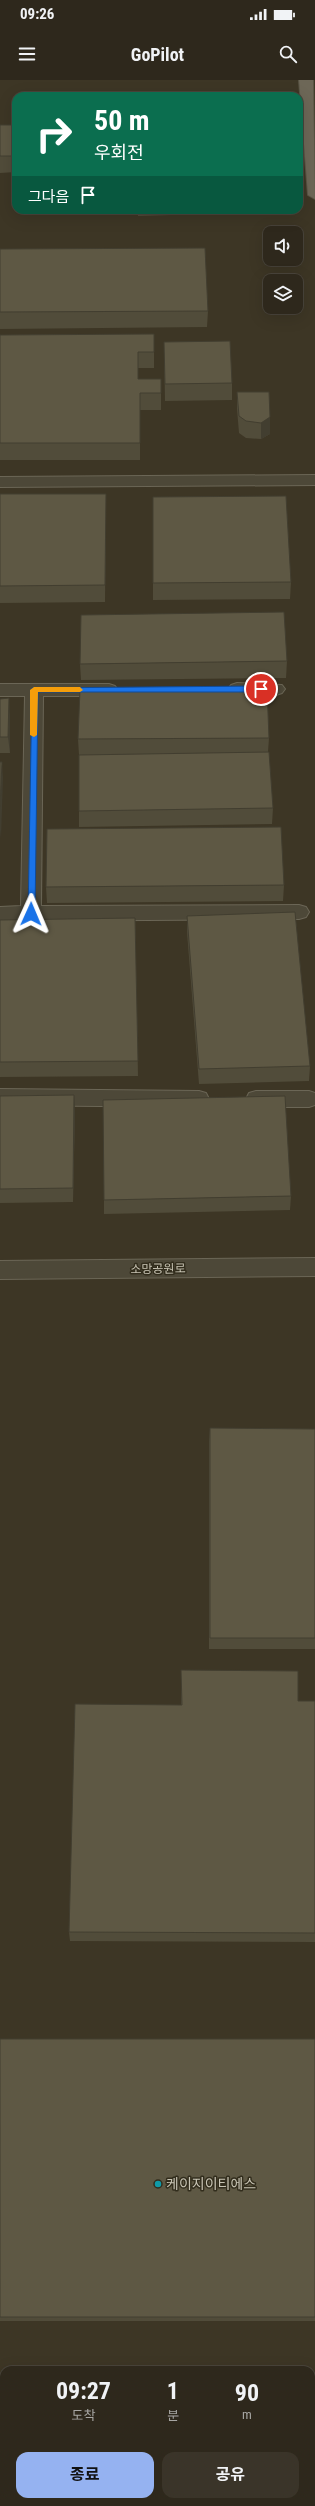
<!DOCTYPE html>
<html lang="ko">
<head>
<meta charset="utf-8">
<style>
	:root { --surface:#2e281c; --page:#3a3429; --text:#f1f3f6; --muted:#a7a6a3; --line:#49443b; --accent:#95b2f1 }
	body { margin:0; font-family:"Roboto Condensed","Noto Sans KR",sans-serif; background:var(--page); color:var(--text); height:100vh; display:flex; flex-direction:column; font-size:15px; white-space:nowrap }
	* { box-sizing:border-box; margin:0 }
	p { font-size:13px; color:var(--muted) }
	.icon { flex:none; width:22px; height:22px; fill:none; stroke:currentColor; stroke-width:2; stroke-linecap:round; stroke-linejoin:round }
	.map { position:relative; flex:1; overflow:hidden }
	.side { position:absolute; left:0px; top:2286px; width:315px; height:140px; display:flex; flex-direction:column; background:var(--surface); border-radius:12px 12px 0 0; box-shadow:0 4px 16px #0002,0 0 0 1px var(--line) }
	.side>* { flex:none }
	.top-card { position:absolute; left:12px; top:12px; width:291px; height:122px; border-radius:12px; box-shadow:0 4px 16px #0002,0 0 0 1px var(--line); background:#0b6e4f; color:#fff; overflow:hidden }
	.buttons { position:absolute; left:263px; top:146px; display:grid; gap:8px }
	.buttons a { display:grid; place-items:center; width:40px; height:40px; border-radius:8px; background:var(--surface); box-shadow:0 4px 16px #0002,0 0 0 1px var(--line); font-size:20px }
	.pin { position:absolute; display:grid; place-items:center; width:34px; height:34px; color:#fff; margin:-17px; border:2px solid #fff; border-radius:50%; box-shadow:0 1px 4px #0007 }
	.me { position:absolute; width:44px; margin:-22px; rotate:1deg; stroke-linejoin:round; filter:drop-shadow(0 0 3px #0008) }
	.turn { display:flex; align-items:center; gap:14px; height:84px; padding:0 16px; font-size:18px }
	.turn .icon { width:52px; height:52px; stroke-width:2.5 }
	.turn b { display:block; font-size:28px; line-height:34px }
	.then { display:flex; align-items:center; height:38px; padding:0 16px; background:#0003; gap:8px; font-size:15px }
	.eta { display:flex; justify-content:space-evenly; align-items:center; height:68px; text-align:center }
	.eta b { font-size:24px; font-weight:700; line-height:28px }
	.action { display:flex; gap:8px; margin-top:auto; padding:8px 16px }
	.action a { flex:1; height:46px; border-radius:12px; background:var(--accent); color:#111; font-size:16px; font-weight:700; line-height:46px; text-align:center }
	.action a+a { background:var(--page); color:var(--text) }
	.status { display:flex; justify-content:space-between; align-items:center; height:28px; padding:0 20px; background:var(--surface); direction:ltr }
	.status svg { height:11px; fill:currentColor }
	header { display:flex; justify-content:space-between; align-items:center; height:52px; padding:0 16px; background:var(--surface); font-size:18px; font-weight:700 }
	.map>svg:first-child { display:block }
	.lines { fill:none; stroke-linecap:round; stroke-linejoin:round }
	.service-casing { stroke:#6b6656; stroke-width:2 }
	.minor-casing { stroke:#6b6656; stroke-width:2 }
	.tertiary-casing { stroke:#6b6656; stroke-width:2 }
	.primary-casing { stroke:#595444; stroke-width:2 }
	.service { fill:#4d4838; fill-rule:evenodd }
	.minor { fill:#4d4838; fill-rule:evenodd }
	.tertiary { fill:#4d4838; fill-rule:evenodd }
	.primary { fill:#6d6757; fill-rule:evenodd }
	.wall { fill:#514c3a }
	.shaded-wall { fill:#423e30 }
	.building { fill:#5e5844; stroke:#423e30 }
	.route { fill:#1a73e8; stroke:#114b97 }
	.slow { fill:#f59e0b }
	.culture-dot { fill:#0f9aa8; stroke:#322d1d; stroke-width:1.5 }
	.labels { text-anchor:middle; stroke-width:3; stroke-linejoin:round; paint-order:stroke }
	.street-label { font-size:12px; fill:#c8c4b4; stroke:#322d1d }
	.near-poi-label { font-size:14px; fill:#c8c4b4; stroke:#322d1d; text-anchor:start }
</style>
</head>
<body>
<div class="status"><b>09:26</b><svg viewBox="0 0 49 12"><path d="M0 12V9h3v3zM5 12V6h3v6zM10 12V3h3v9zM15 12V0h3v12zM26 1h20v11H26zM47 4h2v5h-2z"/></svg></div>
<header><svg class="icon" aria-label="menu" viewBox="0 0 24 24"><path d="M4 6h16M4 12h16M4 18h16"/></svg>GoPilot<svg class="icon" aria-label="search" viewBox="0 0 24 24"><circle cx="10" cy="10" r="6"/><path d="M15 15l6 6"/></svg></header>
<div class="map">
<svg width="315" height="2426" viewBox="0 0 315 2426">
	<rect width="100%" height="100%" fill="#3d3625"/>
	<g class="lines">
		<defs>
			<g id="service">
				<path d="M 237,603 L 282,605 L 285,609 L 282,613 L 276,615 L 231,613 L 228,609 L 231,605 Z"/>
				<path d="M 0,604 L 109,604 L 115,606 L 118,610 L 115,614 L 109,616 L 43,616 L 41,826 L 299,825 L 306,827 L 309,832 L 306,837 L 299,839 L 0,841 L 0,827 L 21,826 L 25,616 L 0,616 Z"/>
				<path d="M 0,1009 L 199,1011 L 206,1013 L 209,1019 L 206,1025 L 199,1027 L 0,1025 Z"/>
				<path d="M 256,1011 L 309,1011 L 315,1013 L 315,1025 L 309,1027 L 256,1027 L 249,1025 L 246,1019 L 249,1013 Z"/>
			</g>
			<path id="minor" d="M 315,395 L 315,405 L 0,407 L 0,397 Z"/>
			<path id="tertiary" d="M 315,1178 L 315,1196 L 0,1199 L 0,1181 Z"/>
			<path id="primary" d="M 299,0 L 313,0 L 315,119 L 308,115 Z"/>
		</defs>
		<use href="#service" class="service-casing"/>
		<use href="#minor" class="minor-casing"/>
		<use href="#tertiary" class="tertiary-casing"/>
		<use href="#primary" class="primary-casing"/>
		<use href="#service" class="service"/>
		<use href="#minor" class="minor"/>
		<use href="#tertiary" class="tertiary"/>
		<use href="#primary" class="primary"/>
	</g>
	<g class="wall">
		<path d="M 0,45 L 16,45 L 16,92 L 0,93 Z"/>
		<path d="M 138,130 L 277,130 L 277,132 L 138,136 Z"/>
		<path d="M 0,169 L 208,231 L 207,247 L 0,249 Z"/>
		<path d="M 154,254 L 154,288 L 138,288 L 138,299 L 161,299 L 161,330 L 140,330 L 140,380 L 0,380 L 0,255 Z"/>
		<path d="M 164,262 L 232,303 L 232,320 L 165,321 Z"/>
		<path d="M 237,312 L 269,312 L 270,354 L 261,359 L 246,358 L 239,353 L 237,329 Z"/>
		<path d="M 0,414 L 106,414 L 105,522 L 0,523 Z"/>
		<path d="M 153,434 L 291,502 L 290,519 L 153,520 Z"/>
		<path d="M 287,581 L 286,598 L 81,600 L 80,584 Z"/>
		<path d="M 0,619 L 10,635 L 10,673 L 0,673 Z"/>
		<path d="M 269,658 L 268,672 L 273,728 L 272,744 L 79,747 L 79,731 L 123,675 L 79,675 L 78,659 Z"/>
		<path d="M 284,805 L 283,821 L 47,823 L 46,807 Z"/>
		<path d="M 187,836 L 310,986 L 309,1001 L 199,1004 L 187,852 Z"/>
		<path d="M 135,838 L 138,996 L 0,997 L 0,840 Z"/>
		<path d="M 0,1016 L 75,1030 L 73,1122 L 0,1123 Z"/>
		<path d="M 291,1116 L 290,1130 L 104,1134 L 104,1120 Z"/>
		<path d="M 210,1348 L 315,1349 L 315,1569 L 209,1569 L 209,1361 Z"/>
		<path d="M 181,1590 L 298,1621 L 315,1621 L 315,1862 L 70,1861 L 69,1852 L 181,1625 Z"/>
		<rect x="0" y="1959" width="315" height="282"/>
	</g>
	<g class="shaded-wall">
		<path d="M 270,337 L 270,354 L 261,359 L 261,343 Z"/>
		<path d="M 106,414 L 106,430 L 105,522 L 105,505 Z"/>
		<path d="M 9,618 L 10,635 L 10,673 L 8,657 Z"/>
		<path d="M 2,682 L 3,698 L 1,759 L 0,750 L 0,727 Z"/>
		<path d="M 74,1015 L 75,1030 L 73,1122 L 73,1108 Z"/>
	</g>
	<g class="building">
		<rect x="0" y="45" width="16" height="31"/>
		<path d="M 205,168 L 208,231 L 0,232 L 0,169 Z"/>
		<path d="M 154,254 L 154,272 L 138,272 L 138,299 L 161,299 L 161,313 L 140,313 L 140,363 L 0,363 L 0,255 Z"/>
		<path d="M 230,261 L 232,303 L 165,304 L 164,262 Z"/>
		<path d="M 237,312 L 269,312 L 270,337 L 261,343 L 246,341 L 239,336 Z"/>
		<path d="M 0,414 L 106,414 L 105,505 L 0,506 Z"/>
		<path d="M 286,416 L 291,502 L 153,503 L 153,417 Z"/>
		<path d="M 284,532 L 287,581 L 80,584 L 81,535 Z"/>
		<path d="M 267,608 L 269,658 L 78,659 L 80,609 Z"/>
		<path d="M 9,618 L 8,657 L 0,657 L 0,619 Z"/>
		<path d="M 269,672 L 273,728 L 79,731 L 79,675 Z"/>
		<path d="M 0,682 L 2,682 L 0,727 Z"/>
		<path d="M 281,747 L 284,805 L 46,807 L 47,749 Z"/>
		<path d="M 295,832 L 310,986 L 199,989 L 187,836 Z"/>
		<path d="M 135,838 L 138,981 L 0,982 L 0,840 Z"/>
		<path d="M 74,1015 L 73,1108 L 0,1109 L 0,1016 Z"/>
		<path d="M 285,1016 L 291,1116 L 104,1120 L 103,1020 Z"/>
		<path d="M 210,1348 L 315,1349 L 315,1558 L 210,1558 Z"/>
		<path d="M 181,1590 L 298,1591 L 298,1621 L 315,1621 L 315,1853 L 69,1852 L 75,1624 L 182,1625 Z"/>
		<rect x="0" y="1959" width="315" height="278"/>
	</g>
	<path class="route" d="M 261,606 L 265,609 L 261,612 L 38,612 L 35,834 L 28,836 L 32,608 Z"/>
	<path class="slow" d="M 34,607 L 80,607 L 83,610 L 80,612 L 38,612 L 37,655 L 34,657 L 30,655 L 30,610 Z"/>
	<circle class="culture-dot" cx="158" cy="2104" r="4"/>
	<g class="labels">
		<g class="street-label">
			<text transform="translate(158 1189) rotate(-1)" y="4">소망공원로</text>
		</g>
		<g class="near-poi-label">
			<text x="166" y="2109">케이지이티에스</text>
		</g>
	</g>
</svg>
<div class="buttons">
<a><svg class="icon" aria-label="sound" viewBox="0 0 24 24"><path d="M4 9h4l5-4v14l-5-4H4zM17 9q2 3 0 6"/></svg></a>
<a><svg class="icon" aria-label="layers" viewBox="0 0 24 24"><path d="M12 4l9 5-9 5-9-5zM3 14l9 5 9-5"/></svg></a>
</div>
<div class="pin" style="left:261px;top:609px;background:#d93025"><svg class="icon" aria-label="arrive" viewBox="0 0 24 24"><path d="M6 21V4h12l-3 4 3 4H6"/></svg></div>
<svg class="me" style="left:31px;top:834px" viewBox="-20 -20 40 40"><path d="M0-17L14 15 0 8-14 15z" fill="#1a73e8" stroke="#fff" stroke-width="4"/></svg>
<div class="top-card">
<div class="turn"><svg class="icon" aria-label="right" viewBox="0 0 24 24"><path d="M7 20v-9h11M14 6l5 5-5 5"/></svg><div><b>50 m</b>우회전</div></div>
<div class="then">그다음<svg class="icon" aria-label="arrive" viewBox="0 0 24 24"><path d="M6 21V4h12l-3 4 3 4H6"/></svg></div>
</div>
<section class="side">
<div class="eta">
<div><b>09:27</b><p>도착</p></div>
<div><b>1</b><p>분</p></div>
<div><b>90</b><p>m</p></div>
</div>
<div class="action"><a>종료</a><a>공유</a></div>
</section>
</div>
</body>
</html>
